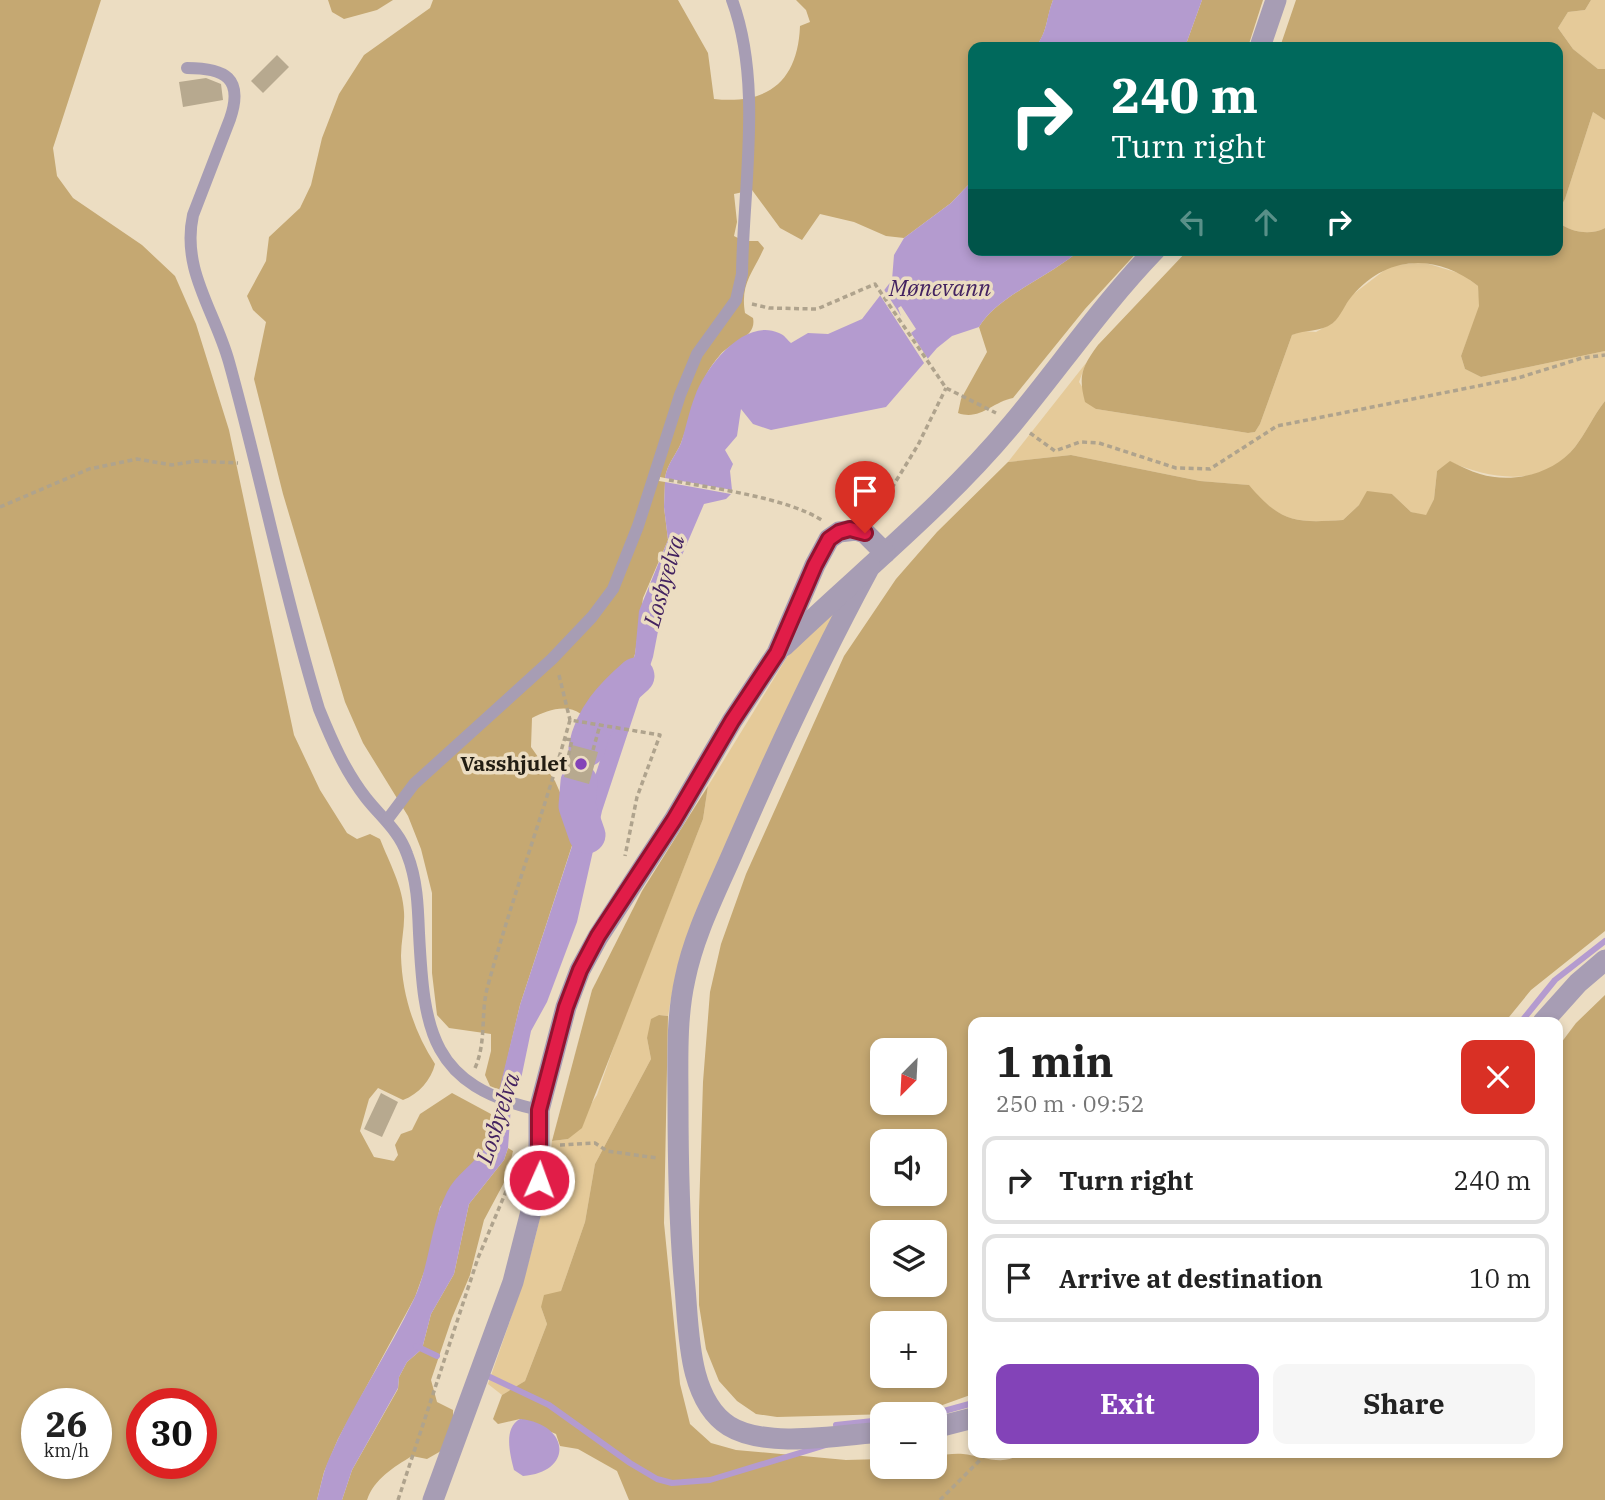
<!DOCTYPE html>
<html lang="en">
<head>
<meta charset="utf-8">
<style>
	:root { --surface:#fff; --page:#f6f6f6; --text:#222; --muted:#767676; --line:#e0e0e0; --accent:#8343b8 }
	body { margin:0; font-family:"IBM Plex Serif",serif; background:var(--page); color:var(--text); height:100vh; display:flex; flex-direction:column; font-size:26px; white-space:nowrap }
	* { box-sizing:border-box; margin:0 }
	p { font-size:23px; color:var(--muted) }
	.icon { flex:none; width:38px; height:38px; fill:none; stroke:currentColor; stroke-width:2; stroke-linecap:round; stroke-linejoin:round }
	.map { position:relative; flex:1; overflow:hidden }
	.sheet { position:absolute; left:968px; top:1017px; width:595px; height:441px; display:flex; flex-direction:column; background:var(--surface); border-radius:14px; box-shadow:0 4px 10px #0003 }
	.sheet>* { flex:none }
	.banner { position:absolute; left:968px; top:42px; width:595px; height:214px; border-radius:14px; box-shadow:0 4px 10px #0003; background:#00695c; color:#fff; overflow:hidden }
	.needle { width:46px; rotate:204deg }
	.controls { position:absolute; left:870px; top:1038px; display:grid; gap:14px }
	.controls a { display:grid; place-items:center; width:77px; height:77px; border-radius:14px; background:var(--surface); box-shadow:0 4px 10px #0003; font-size:35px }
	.speed { position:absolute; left:21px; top:1388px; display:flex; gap:14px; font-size:35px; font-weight:700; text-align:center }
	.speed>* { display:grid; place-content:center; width:91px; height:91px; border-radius:50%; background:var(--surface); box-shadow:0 4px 10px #0003; line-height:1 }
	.speed small { font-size:18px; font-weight:400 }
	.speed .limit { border:10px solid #d22; background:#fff; color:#111 }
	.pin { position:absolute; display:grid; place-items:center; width:60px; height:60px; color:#fff; margin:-72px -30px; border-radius:50% 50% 50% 0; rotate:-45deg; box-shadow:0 0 7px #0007 }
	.pin .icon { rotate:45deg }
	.me { position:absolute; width:77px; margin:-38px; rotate:2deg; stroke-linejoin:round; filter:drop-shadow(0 0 5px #0008) }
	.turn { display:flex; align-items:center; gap:24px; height:147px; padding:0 28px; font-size:32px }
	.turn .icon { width:91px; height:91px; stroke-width:2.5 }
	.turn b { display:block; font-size:49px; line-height:60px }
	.lanes { display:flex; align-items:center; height:66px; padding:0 28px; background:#0003; justify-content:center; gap:35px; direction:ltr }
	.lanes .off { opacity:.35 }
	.round { display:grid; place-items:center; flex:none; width:74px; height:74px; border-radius:14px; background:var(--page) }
	.summary { display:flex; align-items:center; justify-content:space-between; height:119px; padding:0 28px }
	h1 { font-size:42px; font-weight:800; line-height:52px }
	.action { display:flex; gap:14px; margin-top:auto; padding:14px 28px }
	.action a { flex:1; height:80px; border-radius:14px; background:var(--accent); color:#fff; font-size:28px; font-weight:800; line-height:80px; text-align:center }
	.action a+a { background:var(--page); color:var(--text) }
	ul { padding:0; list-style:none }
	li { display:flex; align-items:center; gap:21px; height:88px; margin:0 14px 10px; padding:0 14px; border:4px solid var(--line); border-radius:14px }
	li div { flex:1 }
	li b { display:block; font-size:26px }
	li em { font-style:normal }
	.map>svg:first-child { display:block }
	.green { fill:#e5ca99 }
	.forest { fill:#c5a872; fill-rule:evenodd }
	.water { fill:#b49bcf }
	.pier { fill:#ecddc2 }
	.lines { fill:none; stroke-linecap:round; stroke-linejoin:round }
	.stream { stroke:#b49bcf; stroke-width:6 }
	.river { stroke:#b49bcf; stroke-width:37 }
	.building { fill:#b7a98f }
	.path { stroke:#afa38d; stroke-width:3.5; stroke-dasharray:5 3.5; stroke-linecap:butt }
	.lane { stroke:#a79db4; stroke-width:12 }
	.street { stroke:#a79db4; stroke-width:21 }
	.route-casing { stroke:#92132f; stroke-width:18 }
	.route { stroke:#e11d48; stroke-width:12 }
	.poi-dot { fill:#8343b8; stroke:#ecddc2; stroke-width:2.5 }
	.labels { text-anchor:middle; stroke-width:7; stroke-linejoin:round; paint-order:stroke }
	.poi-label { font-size:21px; font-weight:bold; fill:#221d13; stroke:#ecddc2; text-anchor:end }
	.water-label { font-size:23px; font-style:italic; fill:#432260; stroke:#ecddc2 }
</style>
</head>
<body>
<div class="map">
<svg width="1605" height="1500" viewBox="0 0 1605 1500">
	<rect width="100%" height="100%" fill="#ecddc2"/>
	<g class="green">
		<path d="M 1591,0 L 1605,0 L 1605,69 L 1598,69 L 1573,49 L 1558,28 L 1568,12 L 1585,10 Z"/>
		<path d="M 1593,112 L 1605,120 L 1605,228 C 1590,236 1570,232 1558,222 L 1558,212 L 1565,199 Z"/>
		<path d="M 1422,262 L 1462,274 L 1478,286 L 1480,306 L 1461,356 L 1465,369 L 1481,377 L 1605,351 L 1605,401 C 1593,416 1586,433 1575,447 C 1542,489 1492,479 1450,462 L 1437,471 L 1434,499 L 1426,516 L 1411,512 L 1392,494 L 1359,505 L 1343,520 C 1296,523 1281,523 1248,485 L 1200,481 L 1071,455 L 1008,462 L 1086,363 L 1079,382 L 1096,409 L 1248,433 L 1255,432 L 1260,424 L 1292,335 L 1302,331 L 1316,332 L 1334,322 L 1352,295 L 1390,266 Z"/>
		<path d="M 839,609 L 673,987 L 668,1016 L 659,1015 L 647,1038 L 651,1059 L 595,1164 L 585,1222 L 561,1291 L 541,1307 L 547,1324 L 525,1381 L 502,1395 L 488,1384 C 516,1304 545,1226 552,1141 L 568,1139 L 597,1095 L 620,1029 L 703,819 L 708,786 L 800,636 Z"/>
	</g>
	<g class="forest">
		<path d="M 0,0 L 101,0 L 53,148 L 57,176 L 73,198 L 142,245 L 175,276 L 196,324 L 229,430 L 294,735 L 320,790 L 347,833 L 357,839 L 370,834 L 380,839 C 389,862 403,887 404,912 C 405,926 401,941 401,956 C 402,994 414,1032 435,1064 C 431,1080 419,1094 403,1100 L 378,1088 L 369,1099 L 360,1131 L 374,1157 L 394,1161 L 398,1155 L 395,1145 L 401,1134 L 412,1130 L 420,1114 L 452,1093 L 491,1114 L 485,1148 L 440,1207 L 428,1261 L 415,1297 L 338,1439 L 324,1472 L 317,1500 L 0,1500 ZM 37,1404 L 96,1404 L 96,1463 L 37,1463 ZM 142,1404 L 201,1404 L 201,1463 L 142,1463 Z"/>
		<path d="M 328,0 L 393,0 L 377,10 L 344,19 L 332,12 Z"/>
		<path d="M 433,0 L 678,0 L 708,53 L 714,99 C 769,105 798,80 800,26 L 810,22 L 806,10 L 796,0 L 1053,0 C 1046,19 1048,30 1036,47 L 973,47 L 973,180 L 951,203 L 904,238 L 886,236 L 854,222 L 820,214 L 802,240 L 780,228 L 752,190 L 734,194 L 737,222 L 734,236 L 744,241 L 758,241 L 764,248 C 753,273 740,283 745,313 L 753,318 C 757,338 732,341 720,355 C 697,381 693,412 681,443 C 676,455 667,464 665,478 L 660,477 L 659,481 L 665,482 L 664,507 L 668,540 L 643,598 L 635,654 L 608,736 C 594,732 592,722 581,714 C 566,703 546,711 532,718 L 531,747 L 555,781 L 572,820 L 578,827 L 520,1005 L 500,1090 L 490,1086 L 485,1075 L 491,1051 L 491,1034 L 449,1028 L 437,1015 L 432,973 L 432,893 L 421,849 L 408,816 L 363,743 L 345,702 L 283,494 L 254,379 L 266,322 L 253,310 L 247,296 L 266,261 L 269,237 L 300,208 L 311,185 L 322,138 L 339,94 L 364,55 L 430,8 Z"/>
		<path d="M 1202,0 L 1263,0 L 1248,47 L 1185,47 Z"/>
		<path d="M 1296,0 L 1591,0 L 1585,10 L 1568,12 L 1558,28 L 1573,49 L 1598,69 L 1605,69 L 1605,120 L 1593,112 L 1565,199 L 1558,212 L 1558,47 L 1280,47 Z"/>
		<path d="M 1558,222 C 1570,232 1590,236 1605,228 L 1605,351 L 1481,377 L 1465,369 L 1461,356 L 1479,306 L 1478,286 C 1436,253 1387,255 1352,296 C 1345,304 1341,316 1333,323 C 1319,333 1306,329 1292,335 L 1260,424 L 1255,432 L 1248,433 L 1096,409 L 1085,402 C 1078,375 1082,367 1098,345 L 1188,250 L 1558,250 Z"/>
		<path d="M 1080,250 L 1139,250 L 1085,309 L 1013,398 C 992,402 980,421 958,413 L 961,399 L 987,352 L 979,327 C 997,296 1051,276 1080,250 Z"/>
		<path d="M 1605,401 L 1605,931 L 1531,990 L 1505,1022 L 973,1022 L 973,1394 L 937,1407 L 891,1414 L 777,1417 L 756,1414 L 737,1401 L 719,1381 L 706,1349 L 699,1305 L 699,1212 L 703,1082 L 710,992 L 721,944 L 746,874 L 844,656 L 896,579 L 937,532 L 1008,462 L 1071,455 L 1200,481 L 1249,485 C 1281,523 1296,523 1343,520 L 1359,505 L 1367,491 L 1392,494 L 1411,512 L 1426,515 L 1434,499 L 1437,471 L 1450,461 C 1460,466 1470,471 1480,474 C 1512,484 1554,474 1575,447 C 1586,433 1593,416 1605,401 ZM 882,1050 L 934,1050 L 934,1102 L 882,1102 ZM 934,1141 L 934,1194 L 882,1194 L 882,1141 ZM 882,1232 L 934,1232 L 934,1284 L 882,1284 ZM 882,1323 L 934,1323 L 934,1376 L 882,1376 Z"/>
		<path d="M 708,786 L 703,819 L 582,1128 L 568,1139 L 552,1141 L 592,990 L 642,891 Z"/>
		<path d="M 1605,995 L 1605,1500 L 629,1500 L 617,1471 L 578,1449 L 560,1446 L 556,1434 L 520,1419 L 498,1424 L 493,1419 L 502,1395 L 525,1381 L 547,1324 L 541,1307 L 544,1295 L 561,1291 L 585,1222 L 595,1164 L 651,1059 L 647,1038 L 651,1019 L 659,1015 L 668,1016 L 664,1223 L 680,1384 L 690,1424 L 711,1443 L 736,1450 L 846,1460 L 882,1459 L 882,1466 L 934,1466 L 935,1456 C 944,1455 954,1453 963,1454 C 982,1456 1006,1468 1022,1452 L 1558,1452 L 1558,1047 L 1576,1023 Z"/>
		<path d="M 508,1148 L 513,1151 L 507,1177 L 484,1220 L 470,1275 L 452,1318 L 431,1380 L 437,1402 L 453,1410 L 453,1422 L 441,1451 L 427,1459 L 412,1456 C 394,1467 374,1479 367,1500 L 342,1500 L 352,1470 L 398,1389 L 399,1377 L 407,1362 L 422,1349 L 431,1314 L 454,1274 L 469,1204 L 504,1160 Z"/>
	</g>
	<g class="water">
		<path d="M 1053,0 L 1202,0 L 1185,47 L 1036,47 C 1049,27 1045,21 1053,0 Z"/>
		<path d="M 973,180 L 973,250 L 1080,250 C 1051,276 997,296 979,327 L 952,336 L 937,348 L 886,407 L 771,430 L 753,424 L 741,409 L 737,436 L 725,450 L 733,464 L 730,471 L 732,490 L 665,478 C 667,464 676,455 681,443 C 686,428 689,411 695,396 C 705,368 744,317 779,333 C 785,335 787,340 791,343 L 808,333 L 828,334 L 862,319 L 892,280 L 894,255 L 904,238 L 951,203 Z"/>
		<path d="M 665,482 L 731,494 L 726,499 L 704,504 L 665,595 L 653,657 L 602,811 L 577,922 L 547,1002 L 531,1031 L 521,1079 L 512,1092 L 508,1148 L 504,1160 L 469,1204 L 454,1274 L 431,1314 L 422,1349 L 407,1362 L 399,1377 L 398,1388 L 352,1470 L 342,1500 L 317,1500 C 321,1486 323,1472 329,1459 C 353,1403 388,1354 414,1299 C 430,1265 430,1225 447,1192 C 456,1174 473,1165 485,1148 L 520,1005 L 635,654 L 639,611 L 668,540 L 664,507 Z"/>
		<path d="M 520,1419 C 570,1424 574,1472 523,1476 L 514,1470 C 510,1454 503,1428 520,1419 Z"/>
	</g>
	<path class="pier" d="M 883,288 L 901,316 L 898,308 L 901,306 L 916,329 L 911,333 L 930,362 L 926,366 L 878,292 Z"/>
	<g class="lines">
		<g class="stream">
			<path d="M 1521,1022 L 1555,980 L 1605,941"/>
			<path d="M 416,1346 L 437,1356"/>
			<path d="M 490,1377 L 549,1405 L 630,1463 L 657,1479 L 672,1483 L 710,1480 L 826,1445"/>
			<path d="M 933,1414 L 973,1403"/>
			<path d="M 836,1425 L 882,1420"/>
		</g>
		<g class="river">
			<path d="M 587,748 C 593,717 613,696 636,676"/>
			<path d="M 579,782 L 577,806 L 587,835"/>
		</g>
	</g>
	<g class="building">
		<path d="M 277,55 L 289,67 L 263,93 L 251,81 Z"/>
		<path d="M 206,78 L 221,84 L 223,100 L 183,107 L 179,82 Z"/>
		<path d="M 572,745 L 598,752 L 589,784 L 564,777 Z"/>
		<path d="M 381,1093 L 398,1102 L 382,1137 L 364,1129 Z"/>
	</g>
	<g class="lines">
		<g class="path">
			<path d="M 752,304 L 769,308 L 817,309 L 875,284 L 946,388 L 996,413"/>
			<path d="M 1030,433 L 1055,451 L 1080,442 L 1099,443 L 1176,468 L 1210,469 L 1277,426 L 1518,378 L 1582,358 L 1605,355"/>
			<path d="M 669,480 C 711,488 789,498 823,521"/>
			<path d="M 0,507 L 89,469 L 137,459 L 172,465 L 196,461 L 238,463"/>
			<path d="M 874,517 L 918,445 L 946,388"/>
			<path d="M 559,675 L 570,720"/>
			<path d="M 593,750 L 600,725"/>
			<path d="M 565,772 L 572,740 L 565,739"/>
			<path d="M 475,1068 C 487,1041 480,1013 488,985 C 513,895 545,809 570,720 L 660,735 L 637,797 L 625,856"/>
			<path d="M 560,1145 L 595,1143 L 607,1151 L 657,1158"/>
			<path d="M 398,1500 L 478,1258 L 518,1163"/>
			<path d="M 940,1500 L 988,1452"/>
		</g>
		<g class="lane">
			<path d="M 187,68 C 225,68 244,78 230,119 L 193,215 C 181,270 215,311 229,362 C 261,477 284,595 319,709 C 332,741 345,771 366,798 C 381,817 399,831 407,854 C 417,879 418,906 419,933 C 424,1031 430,1086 539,1110"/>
			<path d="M 387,820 L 414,784 L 552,659 L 592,617 L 613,589 L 638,526 L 680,395 L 697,354 L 736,300 L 742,274 C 743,187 763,83 732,0"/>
		</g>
		<g class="street">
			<path d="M 1260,47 L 1276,0"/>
			<path d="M 868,570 C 819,661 775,755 734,850 C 716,892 694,934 685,979 C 676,1019 678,1061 678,1102 C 678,1164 679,1226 685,1288 C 689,1332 688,1400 729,1426 C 766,1449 840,1435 882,1432"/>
			<path d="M 784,646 C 860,573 945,505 1013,423 C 1061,365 1103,304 1155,250"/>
			<path d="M 1543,1022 L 1578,983 L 1605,960"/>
			<path d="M 934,1428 L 973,1418"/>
			<path d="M 433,1500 L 513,1282 L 539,1180 L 539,1110 L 566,1007 L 580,970 L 598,937 L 674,820 L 732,721 L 777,653 L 815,565 L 829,539 L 839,532 L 856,530 L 865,533 L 885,553"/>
		</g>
	</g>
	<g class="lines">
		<defs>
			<path id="route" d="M 539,1180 L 539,1110 L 566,1007 L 580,970 L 598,936 L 674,820 L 732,721 L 777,653 L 815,565 L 829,539 L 839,532 L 850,529 L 865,533"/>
		</defs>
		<use href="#route" class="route-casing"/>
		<use href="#route" class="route"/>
	</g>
	<circle class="poi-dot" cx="581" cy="764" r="7"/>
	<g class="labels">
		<g class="poi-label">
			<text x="567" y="771">Vasshjulet</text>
		</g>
		<g class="water-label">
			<text x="940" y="296">Mønevann</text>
			<text transform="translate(664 581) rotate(-74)" y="8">Losbyelva</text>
			<text transform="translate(498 1118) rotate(-72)" y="8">Losbyelva</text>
		</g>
	</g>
</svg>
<div class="controls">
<a><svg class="needle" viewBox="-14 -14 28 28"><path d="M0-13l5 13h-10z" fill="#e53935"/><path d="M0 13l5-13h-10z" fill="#767676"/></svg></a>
<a><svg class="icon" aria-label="sound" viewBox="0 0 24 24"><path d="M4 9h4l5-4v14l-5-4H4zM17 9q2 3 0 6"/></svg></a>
<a><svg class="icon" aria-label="layers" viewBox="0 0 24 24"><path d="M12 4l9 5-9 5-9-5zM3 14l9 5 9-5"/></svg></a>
<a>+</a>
<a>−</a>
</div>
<div class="speed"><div>26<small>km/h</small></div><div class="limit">30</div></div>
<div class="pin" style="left:865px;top:533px;background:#d93025"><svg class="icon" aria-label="arrive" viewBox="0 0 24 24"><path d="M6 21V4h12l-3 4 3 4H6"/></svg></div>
<svg class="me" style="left:539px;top:1180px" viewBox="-20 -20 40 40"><circle r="17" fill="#e11d48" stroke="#fff" stroke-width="3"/><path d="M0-11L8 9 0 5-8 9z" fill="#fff"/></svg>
<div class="banner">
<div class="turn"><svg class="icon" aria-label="right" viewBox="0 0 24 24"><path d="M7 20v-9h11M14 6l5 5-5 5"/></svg><div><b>240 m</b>Turn right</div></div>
<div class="lanes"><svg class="icon off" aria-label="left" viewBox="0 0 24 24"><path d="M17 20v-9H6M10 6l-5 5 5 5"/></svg><svg class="icon off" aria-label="ahead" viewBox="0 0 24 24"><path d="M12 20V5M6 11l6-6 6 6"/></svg><svg class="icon" aria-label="right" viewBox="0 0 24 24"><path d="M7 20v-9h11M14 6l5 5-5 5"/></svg></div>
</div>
<section class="sheet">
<div class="summary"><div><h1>1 min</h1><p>250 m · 09:52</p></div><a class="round" style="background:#d93025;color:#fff"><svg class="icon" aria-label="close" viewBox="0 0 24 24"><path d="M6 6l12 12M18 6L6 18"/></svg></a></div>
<ul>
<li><svg class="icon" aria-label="right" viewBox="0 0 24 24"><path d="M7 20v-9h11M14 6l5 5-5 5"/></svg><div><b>Turn right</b></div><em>240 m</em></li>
<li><svg class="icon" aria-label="arrive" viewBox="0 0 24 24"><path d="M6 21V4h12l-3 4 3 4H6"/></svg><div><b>Arrive at destination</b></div><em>10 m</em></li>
</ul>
<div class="action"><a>Exit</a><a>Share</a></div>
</section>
</div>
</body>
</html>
